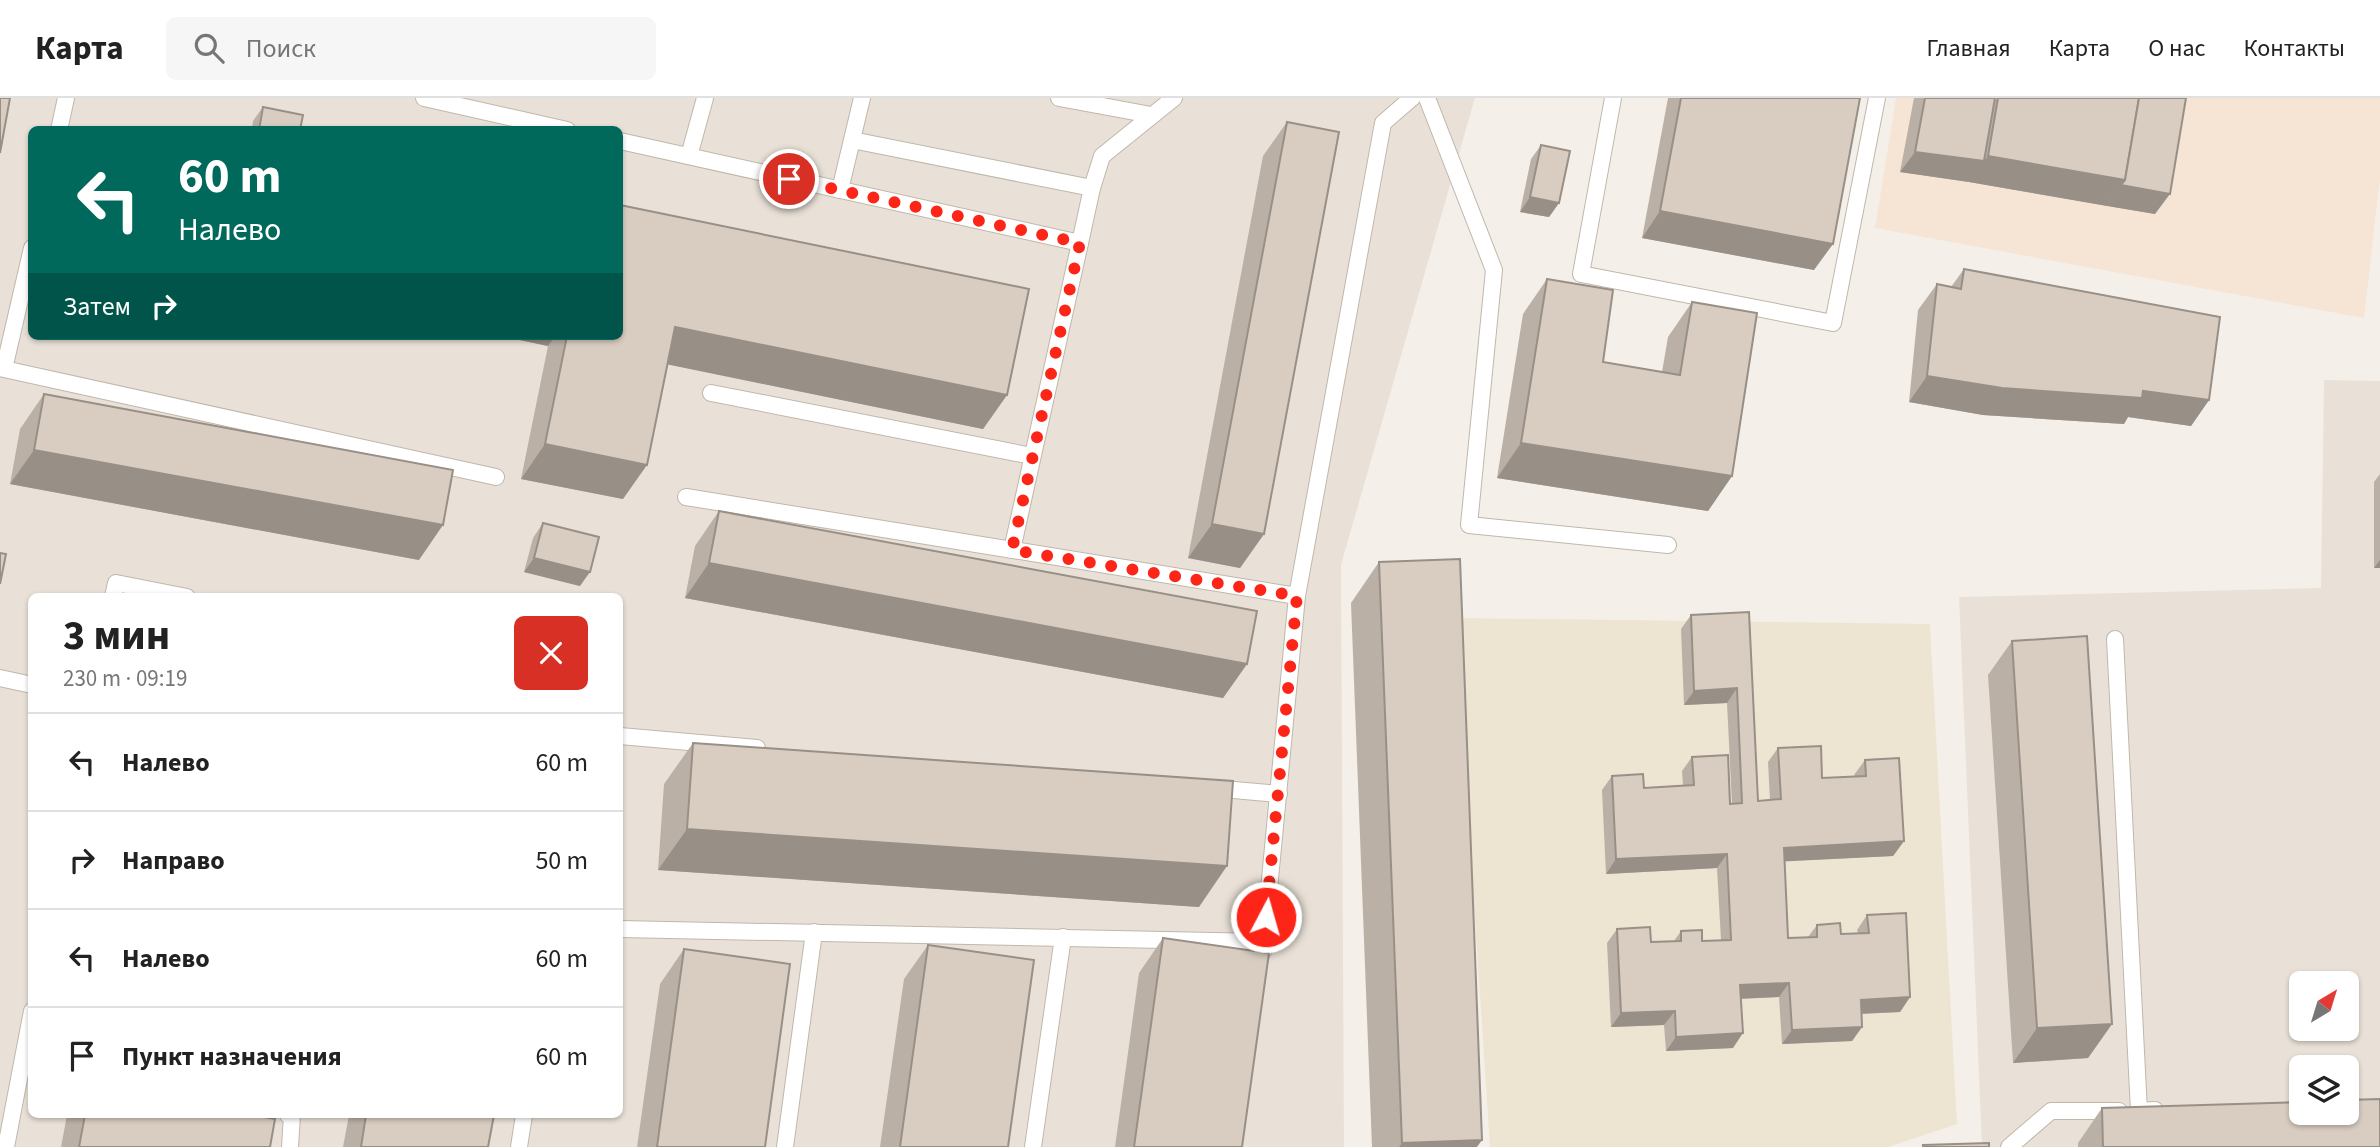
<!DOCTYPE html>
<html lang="ru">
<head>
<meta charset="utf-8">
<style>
	:root { --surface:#fff; --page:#f6f6f6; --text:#222; --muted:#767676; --line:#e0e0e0 }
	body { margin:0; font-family:"Source Sans 3",sans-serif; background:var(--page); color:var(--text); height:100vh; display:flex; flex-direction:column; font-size:26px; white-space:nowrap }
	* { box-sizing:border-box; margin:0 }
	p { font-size:23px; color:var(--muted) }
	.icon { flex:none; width:38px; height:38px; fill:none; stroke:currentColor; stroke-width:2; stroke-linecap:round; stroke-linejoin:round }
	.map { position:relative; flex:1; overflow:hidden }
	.details { position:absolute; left:28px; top:495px; width:595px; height:525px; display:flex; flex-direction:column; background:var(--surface); border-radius:10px; box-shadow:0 2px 5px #0004 }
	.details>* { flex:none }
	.hud { position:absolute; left:28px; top:28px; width:595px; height:214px; border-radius:10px; box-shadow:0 2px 5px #0004; background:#00695c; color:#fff; overflow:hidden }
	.needle { width:46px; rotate:38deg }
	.controls { position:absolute; left:2289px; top:873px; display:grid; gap:14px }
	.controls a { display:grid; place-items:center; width:70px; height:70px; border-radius:10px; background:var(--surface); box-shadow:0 2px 5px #0004; font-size:35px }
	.pin { position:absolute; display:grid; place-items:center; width:60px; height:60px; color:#fff; margin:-30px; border:4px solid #fff; border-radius:50%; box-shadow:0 2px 7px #0007 }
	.me { position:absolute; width:77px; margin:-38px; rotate:6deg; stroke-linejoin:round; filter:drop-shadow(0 0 5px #0008) }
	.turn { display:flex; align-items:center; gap:24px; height:147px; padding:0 35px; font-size:32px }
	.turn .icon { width:91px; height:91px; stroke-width:2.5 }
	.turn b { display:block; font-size:49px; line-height:60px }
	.then { display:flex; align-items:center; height:66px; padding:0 35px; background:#0003; gap:14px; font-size:26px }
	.round { display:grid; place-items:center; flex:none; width:74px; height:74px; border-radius:10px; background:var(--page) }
	.headline { display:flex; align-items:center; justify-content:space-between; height:119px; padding:0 35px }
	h1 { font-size:42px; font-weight:700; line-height:52px }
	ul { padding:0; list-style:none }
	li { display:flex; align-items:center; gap:21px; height:98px; padding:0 35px; border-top:2px solid var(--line) }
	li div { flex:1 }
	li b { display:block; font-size:26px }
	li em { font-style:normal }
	header { display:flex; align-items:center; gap:42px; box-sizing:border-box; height:98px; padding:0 35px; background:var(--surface); border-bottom:2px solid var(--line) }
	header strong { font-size:33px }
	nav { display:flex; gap:38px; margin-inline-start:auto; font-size:24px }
	.search { width:490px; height:63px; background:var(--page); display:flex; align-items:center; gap:18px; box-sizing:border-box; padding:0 24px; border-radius:10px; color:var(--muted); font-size:26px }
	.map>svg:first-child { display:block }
	.residential { fill:#e9e1d7; fill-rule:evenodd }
	.commercial { fill:#f6e5d4 }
	.education { fill:#eee4d2 }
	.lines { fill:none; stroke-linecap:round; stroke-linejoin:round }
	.lane-casing { stroke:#c0b7ab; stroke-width:18 }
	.lane { stroke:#fff; stroke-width:16 }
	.wall { fill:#bbb0a6 }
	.shaded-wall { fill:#989087 }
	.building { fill:#d9cdc1; stroke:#989087; stroke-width:2 }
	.route { stroke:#fd2517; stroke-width:12; stroke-dasharray:0 21.6 }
</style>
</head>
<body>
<header>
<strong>Карта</strong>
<div class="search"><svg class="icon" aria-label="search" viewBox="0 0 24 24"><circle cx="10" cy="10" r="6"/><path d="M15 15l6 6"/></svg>Поиск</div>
<nav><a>Главная</a><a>Карта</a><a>О нас</a><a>Контакты</a></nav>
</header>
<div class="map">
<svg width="2380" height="1049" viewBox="0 0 2380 1049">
	<rect width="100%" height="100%" fill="#f4f0e9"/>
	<g class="residential">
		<path d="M 0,0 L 1475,0 L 1341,467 L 1344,1049 L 0,1049 ZM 32,32 L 620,32 L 620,238 L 32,238 ZM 32,499 L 620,499 L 620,1017 L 32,1017 Z"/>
		<path d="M 2324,282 L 2380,283 L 2380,1049 L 1982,1049 L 1959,499 L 2321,490 ZM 2301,886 L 2347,886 L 2347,931 L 2301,931 ZM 2301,970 L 2347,970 L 2347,1015 L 2301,1015 Z"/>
	</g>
	<path class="commercial" d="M 1896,0 L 2380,0 L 2380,81 L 2364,220 L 1875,130 Z"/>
	<path class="education" d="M 1455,520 L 1930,526 L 1957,1026 L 1888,1049 L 1490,1049 Z"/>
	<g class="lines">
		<defs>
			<g id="lane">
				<path d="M 424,0 L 567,32"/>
				<path d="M 1059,0 L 1151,17"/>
				<path d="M 1427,0 L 1494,172 L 1469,427 L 1668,447"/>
				<path d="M 1613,0 L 1581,176 L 1833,225 L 1877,0"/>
				<path d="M 59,32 L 66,0"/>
				<path d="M 852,42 L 1092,90"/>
				<path d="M 620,43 L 1080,145 L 1092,90 L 1102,58 L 1174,0"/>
				<path d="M 689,58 L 705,0"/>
				<path d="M 840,92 L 862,0"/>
				<path d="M 32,150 L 4,271 L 496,379"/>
				<path d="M 711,295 L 1032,358"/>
				<path d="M 686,399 L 1297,498 L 1383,25 L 1412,0"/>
				<path d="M 1012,452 L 1080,145"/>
				<path d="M 113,499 L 116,485 L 187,499"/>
				<path d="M 2115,541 L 2139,1013 L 2155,1012"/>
				<path d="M 0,580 L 32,587"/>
				<path d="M 620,638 L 757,650"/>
				<path d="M 1211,690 L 1279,696"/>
				<path d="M 620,831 L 1264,844"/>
				<path d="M 1263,854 L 1297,498"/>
				<path d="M 288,1017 L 292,1017 L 290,1049"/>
				<path d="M 6,1049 L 32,913"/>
				<path d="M 519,1049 L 524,1017"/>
				<path d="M 785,1049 L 814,834"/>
				<path d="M 1033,1049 L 1063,839"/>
				<path d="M 2009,1049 L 2051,1013 L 2119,1013"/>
			</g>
		</defs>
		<use href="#lane" class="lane-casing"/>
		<use href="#lane" class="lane"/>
	</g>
	<g class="wall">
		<path d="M 1668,0 L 1860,0 L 1814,172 L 1642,140 Z"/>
		<path d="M 1914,0 L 2186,0 L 2155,116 L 1969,84 L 1900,74 Z"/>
		<path d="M 263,9 L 300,32 L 252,32 L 253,23 Z"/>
		<path d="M 1287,24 L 1264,436 L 1240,470 L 1188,460 L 1263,58 Z"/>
		<path d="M 1541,47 L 1559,105 L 1549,119 L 1520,114 L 1531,61 Z"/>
		<path d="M 1964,171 L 2209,302 L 2191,328 L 2128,319 L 2124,326 L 1983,317 L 1909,304 L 1918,212 L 1937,186 L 1951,189 Z"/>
		<path d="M 1547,181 L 1603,264 L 1662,274 L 1668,239 L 1692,204 L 1732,378 L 1708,413 L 1497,380 L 1523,216 Z"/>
		<path d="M 501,238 L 620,238 L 1007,297 L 983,331 L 668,266 L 623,401 L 521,381 L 548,248 Z"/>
		<path d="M 44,296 L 419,462 L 10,386 L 20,331 Z"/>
		<path d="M 2380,376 L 2380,470 L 2374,470 L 2374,384 Z"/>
		<path d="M 719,413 L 1247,566 L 1223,600 L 685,500 L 695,448 Z"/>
		<path d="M 543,425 L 580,488 L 524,474 L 533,440 Z"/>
		<path d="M 1379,464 L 1477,1049 L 1372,1049 L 1351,505 Z"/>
		<path d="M 1749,514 L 1758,703 L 1770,702 L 1768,664 L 1778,650 L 1822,680 L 1855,678 L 1854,677 L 1865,662 L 1904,743 L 1893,758 L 1784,763 L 1788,840 L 1808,839 L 1817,827 L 1841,836 L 1858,835 L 1857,832 L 1867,817 L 1910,899 L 1900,914 L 1862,916 L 1862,929 L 1852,943 L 1782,946 L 1779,899 L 1741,901 L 1733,950 L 1666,953 L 1664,927 L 1611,929 L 1607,845 L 1617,831 L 1651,844 L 1674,843 L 1681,833 L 1702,843 L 1721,842 L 1717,770 L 1606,776 L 1602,692 L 1612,678 L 1644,690 L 1683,687 L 1682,673 L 1692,659 L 1730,706 L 1732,706 L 1727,605 L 1684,607 L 1681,531 L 1691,517 Z"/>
		<path d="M 2012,543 L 2112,926 L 2088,960 L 2013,965 L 1988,577 Z"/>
		<path d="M 693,645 L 1199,809 L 658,772 L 664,686 Z"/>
		<path d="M 1163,840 L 1242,1049 L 1115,1049 L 1139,875 Z"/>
		<path d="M 928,847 L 1008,1049 L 880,1049 L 904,881 Z"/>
		<path d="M 684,851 L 765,1049 L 637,1049 L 660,886 Z"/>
		<path d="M 2102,1010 L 2380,1049 L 2078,1049 L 2078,1045 Z"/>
		<path d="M 67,1017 L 254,1017 L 270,1049 L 61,1049 Z"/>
		<path d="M 349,1017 L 494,1017 L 488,1049 L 343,1049 Z"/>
	</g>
	<g class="shaded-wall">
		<path d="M 1915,54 L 1984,63 L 1988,58 L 2125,82 L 2107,108 L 1969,84 L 1900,74 Z"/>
		<path d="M 2121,87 L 2170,96 L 2155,116 L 2107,108 Z"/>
		<path d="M 1530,99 L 1559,105 L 1549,119 L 1520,114 Z"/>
		<path d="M 1660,113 L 1833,146 L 1814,172 L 1642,140 Z"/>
		<path d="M 675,229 L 1007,297 L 983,331 L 651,263 Z"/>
		<path d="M 501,238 L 555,238 L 548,248 Z"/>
		<path d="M 1927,278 L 2143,293 L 2209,302 L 2191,328 L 2128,319 L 2124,326 L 1983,317 L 1909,304 Z"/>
		<path d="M 1521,345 L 1732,378 L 1708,413 L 1497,380 Z"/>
		<path d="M 545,346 L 647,367 L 623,401 L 521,381 Z"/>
		<path d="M 34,352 L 443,427 L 419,462 L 10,386 Z"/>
		<path d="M 1212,426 L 1264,436 L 1240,470 L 1188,460 Z"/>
		<path d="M 534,460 L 590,474 L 580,488 L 524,474 Z"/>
		<path d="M 2380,462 L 2380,470 L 2374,470 Z"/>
		<path d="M 709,465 L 1247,566 L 1223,600 L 685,500 Z"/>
		<path d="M 1737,590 L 1727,605 L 1684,607 L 1694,593 Z"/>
		<path d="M 687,731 L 1227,768 L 1199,809 L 658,772 Z"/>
		<path d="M 1904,743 L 1893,758 L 1774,764 L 1784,750 Z"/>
		<path d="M 1727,756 L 1717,770 L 1606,776 L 1616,761 Z"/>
		<path d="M 1789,885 L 1779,899 L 1730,901 L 1740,887 Z"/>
		<path d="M 1910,899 L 1900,914 L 1851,916 L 1861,902 Z"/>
		<path d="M 1675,913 L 1664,927 L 1611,929 L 1621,915 Z"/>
		<path d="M 2112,926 L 2088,960 L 2013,965 L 2037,930 Z"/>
		<path d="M 1862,929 L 1852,943 L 1782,946 L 1792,932 Z"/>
		<path d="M 1743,935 L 1733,950 L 1666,953 L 1676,939 Z"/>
		<path d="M 1482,1042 L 1477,1049 L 1399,1049 L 1402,1045 Z"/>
	</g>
	<g class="building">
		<path d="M 0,0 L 10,0 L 0,55 Z"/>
		<path d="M 1681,0 L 1860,0 L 1833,146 L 1660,113 Z"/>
		<path d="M 1925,0 L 1995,0 L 1984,63 L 1915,54 Z"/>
		<path d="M 1998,0 L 2139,0 L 2125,82 L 1988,58 Z"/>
		<path d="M 2139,0 L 2186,0 L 2170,96 L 2121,87 L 2125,82 Z"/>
		<path d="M 263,9 L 303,17 L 300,32 L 259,32 Z"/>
		<path d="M 1287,24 L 1339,34 L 1264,436 L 1212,426 Z"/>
		<path d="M 1541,47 L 1570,53 L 1559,105 L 1530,99 Z"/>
		<path d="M 620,107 L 1029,191 L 1007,297 L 675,229 L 647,367 L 545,346 L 567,238 L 620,238 Z"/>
		<path d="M 1964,171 L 2220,219 L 2209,302 L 2143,293 L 2142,300 L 2002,290 L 1927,278 L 1937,186 L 1961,191 Z"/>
		<path d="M 1547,181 L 1613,192 L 1603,264 L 1680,277 L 1692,204 L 1757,215 L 1732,378 L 1521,345 Z"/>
		<path d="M 44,296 L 453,372 L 443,427 L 34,352 Z"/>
		<path d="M 719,413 L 1257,513 L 1247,566 L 709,465 Z"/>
		<path d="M 543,425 L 599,439 L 590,474 L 534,460 Z"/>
		<path d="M 0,455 L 6,456 L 0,486 Z"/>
		<path d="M 1460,461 L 1482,1042 L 1402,1045 L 1379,464 Z"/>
		<path d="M 1749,514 L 1758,703 L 1781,701 L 1778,650 L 1821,648 L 1822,680 L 1866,678 L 1865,662 L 1899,660 L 1904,743 L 1784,750 L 1788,840 L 1817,839 L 1817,827 L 1840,825 L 1841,836 L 1869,835 L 1867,817 L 1906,815 L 1910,899 L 1861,902 L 1862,929 L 1792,932 L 1789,885 L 1740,887 L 1743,935 L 1676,939 L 1675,913 L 1621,915 L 1617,831 L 1650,829 L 1651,844 L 1681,843 L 1681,833 L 1702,832 L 1702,843 L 1731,842 L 1727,756 L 1616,761 L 1612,678 L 1643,676 L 1644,690 L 1694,687 L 1692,659 L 1728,657 L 1730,706 L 1742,705 L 1737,590 L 1694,593 L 1691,517 Z"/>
		<path d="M 2087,538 L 2112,926 L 2037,930 L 2012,543 Z"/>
		<path d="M 693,645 L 1233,683 L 1227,768 L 687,731 Z"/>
		<path d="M 1163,840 L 1269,855 L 1242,1049 L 1134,1049 Z"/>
		<path d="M 928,847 L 1034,862 L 1008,1049 L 900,1049 Z"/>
		<path d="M 684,851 L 790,866 L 765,1049 L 657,1049 Z"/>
		<path d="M 2380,1001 L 2380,1049 L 2103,1049 L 2102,1010 L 2301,1004 L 2301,1015 L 2347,1015 L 2347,1002 Z"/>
		<path d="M 85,1017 L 254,1017 L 275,1021 L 270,1049 L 79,1049 Z"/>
		<path d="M 366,1017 L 494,1017 L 488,1049 L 361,1049 Z"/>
		<path d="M 1989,1045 L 1989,1049 L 1923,1049 L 1923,1047 Z"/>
	</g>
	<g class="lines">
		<path class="route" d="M 789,81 L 1080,145 L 1012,452 L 1297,498 L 1266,819"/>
	</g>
</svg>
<div class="controls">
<a><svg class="needle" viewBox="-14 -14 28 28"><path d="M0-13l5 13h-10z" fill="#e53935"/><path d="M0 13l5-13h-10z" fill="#767676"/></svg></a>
<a><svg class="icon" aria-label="layers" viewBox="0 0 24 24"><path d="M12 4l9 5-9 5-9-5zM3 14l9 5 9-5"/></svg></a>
</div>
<div class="pin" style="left:789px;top:81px;background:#d93025"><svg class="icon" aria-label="arrive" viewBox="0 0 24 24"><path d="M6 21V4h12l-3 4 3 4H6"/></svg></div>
<svg class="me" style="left:1266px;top:819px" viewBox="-20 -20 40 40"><circle r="17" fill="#fd2517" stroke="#fff" stroke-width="3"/><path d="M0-11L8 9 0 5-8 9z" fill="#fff"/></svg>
<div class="hud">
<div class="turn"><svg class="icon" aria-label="left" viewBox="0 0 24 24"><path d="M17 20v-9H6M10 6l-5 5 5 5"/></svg><div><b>60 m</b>Налево</div></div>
<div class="then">Затем<svg class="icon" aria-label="right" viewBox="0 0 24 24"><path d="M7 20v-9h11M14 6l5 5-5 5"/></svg></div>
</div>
<section class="details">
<div class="headline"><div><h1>3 мин</h1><p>230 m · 09:19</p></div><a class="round" style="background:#d93025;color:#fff"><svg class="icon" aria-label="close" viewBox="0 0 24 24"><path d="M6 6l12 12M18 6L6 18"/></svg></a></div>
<ul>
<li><svg class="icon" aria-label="left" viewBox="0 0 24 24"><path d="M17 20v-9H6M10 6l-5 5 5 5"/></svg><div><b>Налево</b></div><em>60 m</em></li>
<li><svg class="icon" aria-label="right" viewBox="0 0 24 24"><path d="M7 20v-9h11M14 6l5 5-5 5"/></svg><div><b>Направо</b></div><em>50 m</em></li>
<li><svg class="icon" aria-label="left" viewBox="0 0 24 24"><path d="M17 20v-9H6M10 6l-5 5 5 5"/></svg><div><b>Налево</b></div><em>60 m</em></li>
<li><svg class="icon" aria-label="arrive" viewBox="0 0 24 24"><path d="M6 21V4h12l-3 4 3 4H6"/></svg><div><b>Пункт назначения</b></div><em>60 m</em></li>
</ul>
</section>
</div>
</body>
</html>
